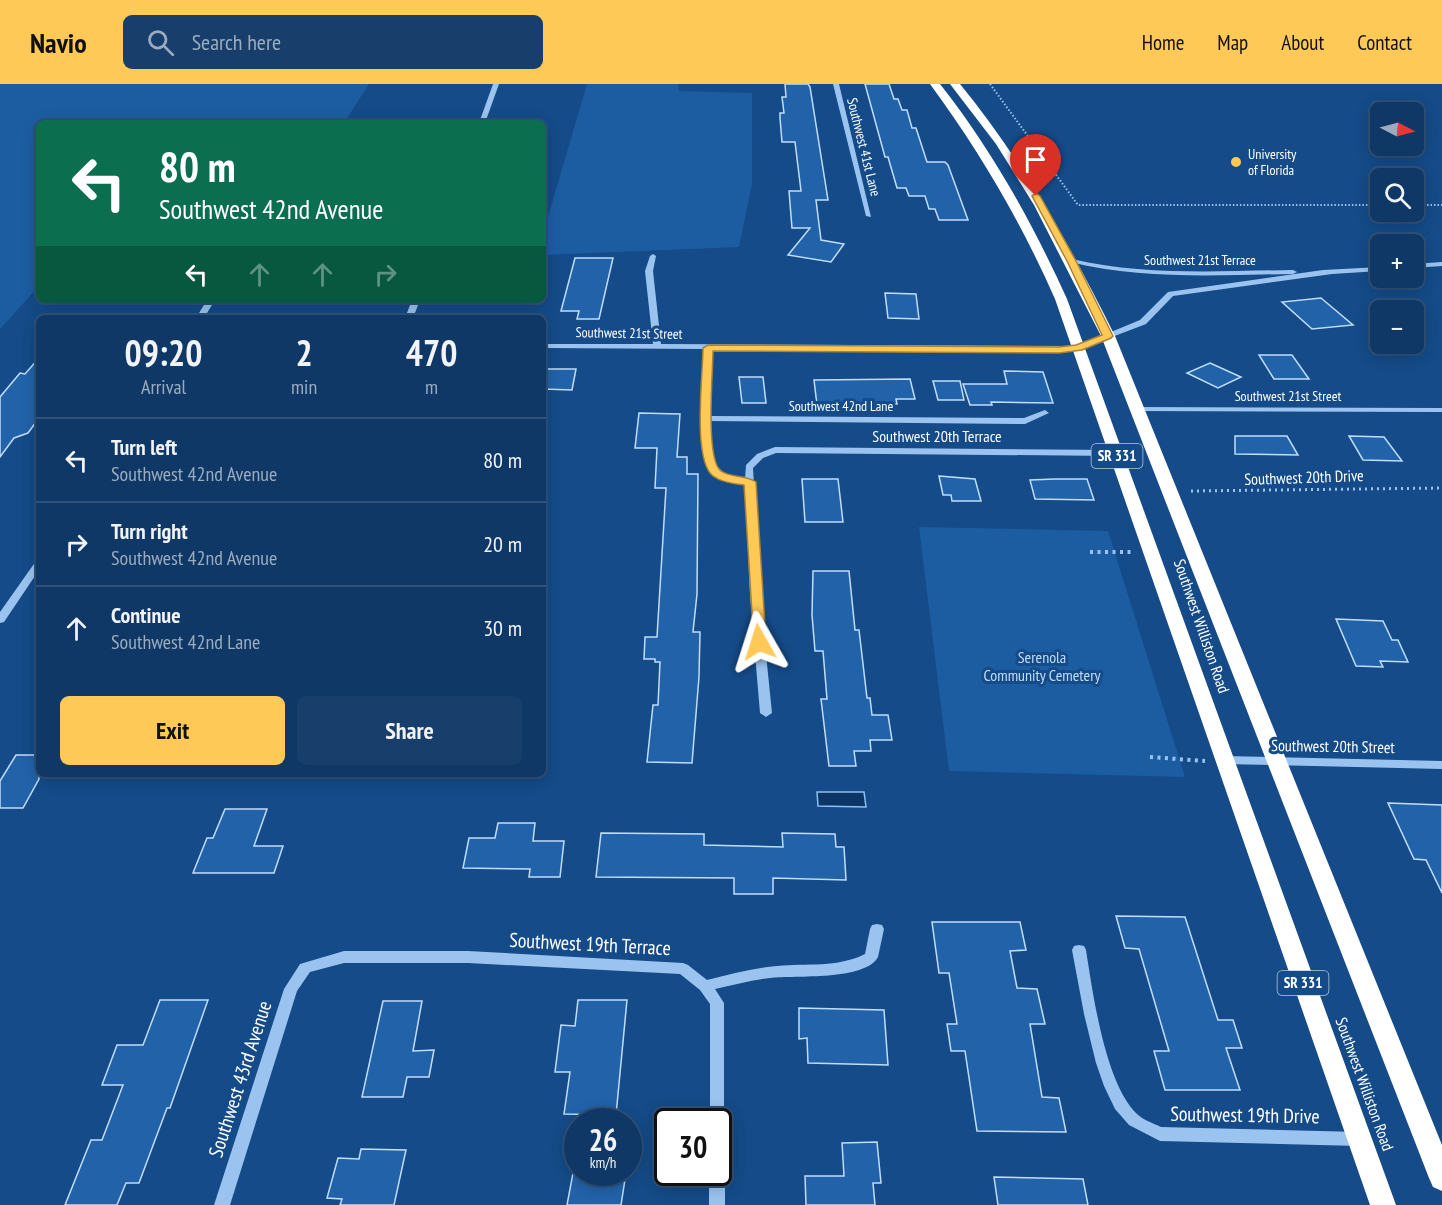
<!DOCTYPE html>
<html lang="en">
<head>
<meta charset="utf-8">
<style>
	:root { --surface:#0f3866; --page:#183f6c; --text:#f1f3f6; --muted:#9bacbf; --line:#2f527a; --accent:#ffc958 }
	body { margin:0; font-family:"PT Sans Narrow",sans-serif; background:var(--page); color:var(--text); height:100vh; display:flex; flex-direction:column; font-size:22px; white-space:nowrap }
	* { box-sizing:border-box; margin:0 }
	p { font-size:20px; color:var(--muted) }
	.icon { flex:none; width:33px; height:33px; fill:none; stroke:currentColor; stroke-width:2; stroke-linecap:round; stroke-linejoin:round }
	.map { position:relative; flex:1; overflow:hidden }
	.side { position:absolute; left:36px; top:231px; width:510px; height:462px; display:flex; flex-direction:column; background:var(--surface); border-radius:9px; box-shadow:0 3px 15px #0003,0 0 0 2px var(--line) }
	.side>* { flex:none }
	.top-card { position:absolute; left:36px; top:36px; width:510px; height:183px; border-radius:9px; box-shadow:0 3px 15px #0003,0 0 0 2px var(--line); background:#0b6e4f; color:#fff; overflow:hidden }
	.needle { width:39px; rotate:96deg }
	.buttons { position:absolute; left:1370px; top:18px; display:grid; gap:12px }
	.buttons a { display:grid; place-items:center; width:54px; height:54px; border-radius:9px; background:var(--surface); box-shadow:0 3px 15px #0003,0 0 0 2px var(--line); font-size:30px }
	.speed { position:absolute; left:564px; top:1024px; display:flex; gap:12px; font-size:30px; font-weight:700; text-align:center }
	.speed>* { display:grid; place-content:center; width:78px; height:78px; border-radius:50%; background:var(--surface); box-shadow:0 3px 15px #0003,0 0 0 2px var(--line); line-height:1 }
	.speed small { font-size:15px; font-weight:400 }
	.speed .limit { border:3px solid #111; border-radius:9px; background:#fff; color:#111 }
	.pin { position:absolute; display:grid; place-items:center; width:51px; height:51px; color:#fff; margin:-62px -26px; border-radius:50% 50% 50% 0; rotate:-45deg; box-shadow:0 0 6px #0007 }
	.pin .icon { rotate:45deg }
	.me { position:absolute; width:66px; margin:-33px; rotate:354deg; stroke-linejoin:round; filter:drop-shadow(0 0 4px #0008) }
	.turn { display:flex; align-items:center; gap:21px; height:126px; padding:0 24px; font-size:27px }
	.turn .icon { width:78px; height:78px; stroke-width:2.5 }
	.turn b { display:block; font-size:42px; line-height:51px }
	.lanes { display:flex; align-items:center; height:57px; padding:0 24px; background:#0003; justify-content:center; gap:30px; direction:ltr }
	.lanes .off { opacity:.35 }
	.eta { display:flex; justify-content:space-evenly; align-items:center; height:102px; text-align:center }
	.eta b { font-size:36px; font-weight:800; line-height:42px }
	.action { display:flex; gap:12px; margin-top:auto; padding:12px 24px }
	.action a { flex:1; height:69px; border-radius:9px; background:var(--accent); color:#111; font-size:24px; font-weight:800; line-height:69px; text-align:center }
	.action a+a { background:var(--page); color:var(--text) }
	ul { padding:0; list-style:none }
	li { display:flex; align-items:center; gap:18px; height:84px; padding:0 24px; border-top:2px solid var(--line) }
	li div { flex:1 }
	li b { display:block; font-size:22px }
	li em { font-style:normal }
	header { display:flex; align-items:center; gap:36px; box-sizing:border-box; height:84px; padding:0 30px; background:var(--accent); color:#111 }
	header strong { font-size:28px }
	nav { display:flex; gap:33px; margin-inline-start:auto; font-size:21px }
	.search { width:420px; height:54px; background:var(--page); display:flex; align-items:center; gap:15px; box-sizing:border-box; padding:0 21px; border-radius:9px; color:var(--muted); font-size:22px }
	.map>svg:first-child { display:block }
	.green { fill:#1c5da2 }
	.water { fill:#0c3665; stroke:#8cbff2; stroke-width:1.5 }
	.building { fill:#2262a8; stroke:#c0ddfb; stroke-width:1.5 }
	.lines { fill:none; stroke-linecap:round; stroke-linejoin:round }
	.path-far2 { stroke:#9ac4ef; stroke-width:2; stroke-dasharray:1.5 2; stroke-linecap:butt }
	.path-far1 { stroke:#9ac4ef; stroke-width:3; stroke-dasharray:2 4; stroke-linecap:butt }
	.path { stroke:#9ac4ef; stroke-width:4; stroke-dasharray:3 4.5; stroke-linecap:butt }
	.minor { fill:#9ac4ef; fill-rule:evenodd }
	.highway { fill:#fff; fill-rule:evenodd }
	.route { fill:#ffc958; stroke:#a68339; stroke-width:1.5 }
	.poi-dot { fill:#ffc958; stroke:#144b88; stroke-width:2 }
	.labels { text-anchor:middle; stroke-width:6; stroke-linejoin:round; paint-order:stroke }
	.far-street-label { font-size:14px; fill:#fff; stroke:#144b88 }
	.far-poi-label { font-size:14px; fill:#fff; stroke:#144b88; text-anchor:start }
	.shield { fill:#144b88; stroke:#b8c9db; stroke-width:1.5 }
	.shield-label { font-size:15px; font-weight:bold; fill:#fff }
	.street-label { font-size:16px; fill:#fff; stroke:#144b88 }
	.park-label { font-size:16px; fill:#c0ddfb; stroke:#144b88 }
	.near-street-label { font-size:20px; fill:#fff; stroke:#144b88 }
</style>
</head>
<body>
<header>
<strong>Navio</strong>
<div class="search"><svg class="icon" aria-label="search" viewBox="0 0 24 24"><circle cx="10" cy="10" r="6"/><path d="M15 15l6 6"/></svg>Search here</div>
<nav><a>Home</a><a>Map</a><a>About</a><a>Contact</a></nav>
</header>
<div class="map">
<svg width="1442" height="1121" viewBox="0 0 1442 1121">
	<rect width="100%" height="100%" fill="#144b88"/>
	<g class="green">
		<path d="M 0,0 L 369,0 L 344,39 L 39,39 L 39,202 L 0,245 Z"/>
		<path d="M 587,0 L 678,0 L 679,7 L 752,9 L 752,100 L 739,163 L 543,171 L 543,150 Z"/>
		<path d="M 919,443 L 1108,447 L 1185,693 L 949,687 Z"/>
	</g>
	<path class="water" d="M 817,708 L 864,708 L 866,723 L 818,722 Z"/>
	<g class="building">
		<path d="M 785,0 L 808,0 L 810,3 L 828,116 L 816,116 L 821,156 L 844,160 L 831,178 L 788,171 L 810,144 L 792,144 L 789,107 L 801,107 L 795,58 L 782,58 L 780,34 L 780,29 L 784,29 L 782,13 L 786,13 Z"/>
		<path d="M 865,0 L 889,0 L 894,15 L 898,15 L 902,26 L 907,26 L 912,44 L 916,44 L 927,78 L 945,78 L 948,81 L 968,136 L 939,136 L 935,125 L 929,125 L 925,112 L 909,112 L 906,104 L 897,104 L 888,73 L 885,73 Z"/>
		<path d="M 575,174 L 613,174 L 599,235 L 577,235 L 579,227 L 561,227 Z"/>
		<path d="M 885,209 L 916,210 L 919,235 L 888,234 Z"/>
		<path d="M 1321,214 L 1353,241 L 1312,245 L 1282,218 Z"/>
		<path d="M 1259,271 L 1292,271 L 1309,295 L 1274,295 Z"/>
		<path d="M 39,274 L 39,334 L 28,349 L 14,354 L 0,373 L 0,313 L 20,289 L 25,290 Z"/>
		<path d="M 1210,279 L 1241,293 L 1218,304 L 1187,289 Z"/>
		<path d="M 543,285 L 576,285 L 572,306 L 543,305 Z"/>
		<path d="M 1004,287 L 1043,288 L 1053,319 L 991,318 L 992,321 L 970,321 L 963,300 L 1007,300 Z"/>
		<path d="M 739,293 L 763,293 L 766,319 L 742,319 Z"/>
		<path d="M 910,295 L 915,315 L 896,315 L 897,320 L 817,321 L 814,296 Z"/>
		<path d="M 933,297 L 960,297 L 964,316 L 938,316 Z"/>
		<path d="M 639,329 L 680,330 L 677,373 L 687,373 L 687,390 L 698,390 L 697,510 L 693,548 L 700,548 L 699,593 L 692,679 L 647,678 L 653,621 L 658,621 L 660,578 L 655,578 L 655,575 L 644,575 L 645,553 L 657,553 L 666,404 L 655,404 L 657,364 L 635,364 Z"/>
		<path d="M 1235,352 L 1287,352 L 1298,371 L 1235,370 Z"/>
		<path d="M 1349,352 L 1384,353 L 1402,377 L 1363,376 Z"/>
		<path d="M 939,392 L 975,395 L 981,417 L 952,417 L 951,411 L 943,411 Z"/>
		<path d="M 802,395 L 838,395 L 843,438 L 805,438 Z"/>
		<path d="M 1055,395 L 1087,395 L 1094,416 L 1035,415 L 1030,396 Z"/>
		<path d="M 813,487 L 849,487 L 855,546 L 859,546 L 867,614 L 870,614 L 872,631 L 888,631 L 892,656 L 870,656 L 871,667 L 854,667 L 856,682 L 829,682 L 821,615 L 827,615 L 823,567 L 815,567 L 812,531 Z"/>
		<path d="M 1336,535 L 1383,537 L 1392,556 L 1398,556 L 1408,578 L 1380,577 L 1383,583 L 1356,582 Z"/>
		<path d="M 16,671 L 39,671 L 39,695 L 23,724 L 0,724 L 0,697 Z"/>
		<path d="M 1388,719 L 1442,721 L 1442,809 L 1426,776 L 1414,775 Z"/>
		<path d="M 225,725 L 267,725 L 254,762 L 283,762 L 274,789 L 193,789 L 207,754 L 213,754 Z"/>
		<path d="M 498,739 L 535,739 L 533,757 L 564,757 L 560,793 L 529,793 L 530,785 L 463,784 L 469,754 L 495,754 Z"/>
		<path d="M 601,749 L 704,750 L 704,761 L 783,763 L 782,749 L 835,750 L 836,763 L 844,763 L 846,796 L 773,794 L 773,810 L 734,810 L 734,794 L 596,793 Z"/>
		<path d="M 1116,832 L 1185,833 L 1218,936 L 1233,936 L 1242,964 L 1226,964 L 1240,1006 L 1165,1006 L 1154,967 L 1169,967 L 1139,865 L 1125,864 Z"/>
		<path d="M 932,838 L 1020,838 L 1026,866 L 1010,867 L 1017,904 L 1037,905 L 1045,940 L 1030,940 L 1042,1013 L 1059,1014 L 1066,1048 L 977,1047 L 965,967 L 951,967 L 947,940 L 957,940 L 949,889 L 939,889 Z"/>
		<path d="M 160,916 L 208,916 L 170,1024 L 167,1024 L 139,1099 L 126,1099 L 117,1121 L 65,1121 L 91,1056 L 102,1056 L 123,1001 L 102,1001 L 117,961 L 143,961 Z"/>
		<path d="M 578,916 L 627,916 L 616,1031 L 564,1030 L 570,988 L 555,988 L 561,941 L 575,942 Z"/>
		<path d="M 383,917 L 422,917 L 413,967 L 434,966 L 429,993 L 407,993 L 403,1013 L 362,1013 Z"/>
		<path d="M 799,924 L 884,926 L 888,981 L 808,979 L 807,954 L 799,955 Z"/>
		<path d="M 877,1058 L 881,1099 L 873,1099 L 875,1121 L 806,1121 L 805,1092 L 844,1092 L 842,1059 Z"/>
		<path d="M 361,1065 L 406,1066 L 394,1121 L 340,1121 L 342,1115 L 327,1114 L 338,1074 L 359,1075 Z"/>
		<path d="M 573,1089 L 626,1089 L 621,1121 L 567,1121 Z"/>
		<path d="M 994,1093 L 1083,1095 L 1088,1121 L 998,1121 Z"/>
	</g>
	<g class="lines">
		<g class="path-far2">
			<path d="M 990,0 L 1078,121 L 1380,121"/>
			<path d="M 1413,121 L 1442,121"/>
		</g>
		<path class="path-far1" d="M 1191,407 L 1442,404"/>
		<g class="path">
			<path d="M 1090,468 L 1131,468"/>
			<path d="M 1150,673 L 1205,677"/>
		</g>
		<g class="minor">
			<path d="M 493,0 L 499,0 L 485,39 L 479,39 Z"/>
			<path d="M 833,0 L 839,0 L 871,133 L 866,132 Z"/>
			<path d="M 653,170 L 656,172 L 653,187 L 661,260 L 1077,262 L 1140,236 L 1168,208 L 1323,186 L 1380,183 L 1380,187 L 1332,190 L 1173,212 L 1146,240 L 1078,266 L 712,265 L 709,332 L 1024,334 L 1045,326 L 1049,329 L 1025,340 L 709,337 C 710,368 708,390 745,395 L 746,381 L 757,370 L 775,363 L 1115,366 L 1119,369 L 1115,372 L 776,369 L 763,374 L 753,384 L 760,511 L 772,629 L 766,633 L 760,629 L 750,511 L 745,400 C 734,399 719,397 711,388 C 693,365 703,294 704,265 L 543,264 L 543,260 L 653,260 L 645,187 L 650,172 Z"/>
			<path d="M 1072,175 C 1145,192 1218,187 1293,186 L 1297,188 L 1293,190 C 1218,191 1143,196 1070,178 L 1070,176 Z"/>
			<path d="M 1442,178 L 1442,182 L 1413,184 L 1413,180 Z"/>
			<path d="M 207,216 L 215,216 L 204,234 L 196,234 Z"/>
			<path d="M 412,216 L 420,216 L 413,234 L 405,234 Z"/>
			<path d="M 1131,323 L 1442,324 L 1442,328 L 1134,327 L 1130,325 Z"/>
			<path d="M 39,476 L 39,486 L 4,538 L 0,539 L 0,528 L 36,477 Z"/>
			<path d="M 1223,672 L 1442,677 L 1442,685 L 1223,680 L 1219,679 L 1217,676 L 1219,673 Z"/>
			<path d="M 877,840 L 882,841 L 884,845 L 878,873 C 865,897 795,891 770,894 C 752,896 733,901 715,905 L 724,919 L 724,1038 L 722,1043 L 718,1044 L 718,1038 L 710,1038 L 710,920 L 700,906 L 680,890 L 468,879 L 344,879 L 310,888 L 297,907 L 230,1121 L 214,1121 L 284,905 L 300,880 L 344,867 L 468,867 L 683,879 L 688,881 L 707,896 C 730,890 753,884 777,882 C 807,879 837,884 865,870 L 870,845 L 872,841 Z"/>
			<path d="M 1079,861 L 1084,862 L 1086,866 C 1093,910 1105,999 1137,1030 C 1143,1036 1153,1039 1161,1043 L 1359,1048 L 1364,1050 L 1367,1055 L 1364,1060 L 1359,1062 L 1160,1057 L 1129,1041 L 1115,1025 L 1104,1002 L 1096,979 L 1084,930 L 1072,866 L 1074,862 Z"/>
			<path d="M 718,1082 L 722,1084 L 725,1089 L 725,1121 L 709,1121 L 709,1089 L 718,1089 Z"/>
		</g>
		<g class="highway">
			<path d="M 930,0 L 940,0 C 992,66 1032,138 1067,215 L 1396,1121 L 1370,1121 L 1055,215 C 1021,138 980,68 930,0 Z"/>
			<path d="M 950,0 L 960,0 C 1023,77 1071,163 1115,252 L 1442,1061 L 1442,1107 L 1433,1103 L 1429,1094 L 1101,252 L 1034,121 L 996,60 Z"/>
		</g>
	</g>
	<path class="route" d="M 1036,109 L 1040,112 L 1076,177 L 1113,252 L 1111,254 L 1082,266 L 1059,269 L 713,267 C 713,288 705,375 721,387 C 731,394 747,391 756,398 L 766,558 L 759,562 L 754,561 L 744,401 C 734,400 721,398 713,392 C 692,376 703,290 703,264 L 708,261 L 1059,263 L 1076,261 L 1102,251 L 1067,177 L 1032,112 Z"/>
	<circle class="poi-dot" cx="1236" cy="78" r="6"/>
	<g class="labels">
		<g class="far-street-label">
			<text transform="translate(864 63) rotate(76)" y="5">Southwest 41st Lane</text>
			<text x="1200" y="181">Southwest 21st Terrace</text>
			<text transform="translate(629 249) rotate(1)" y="5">Southwest 21st Street</text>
			<text x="1288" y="317">Southwest 21st Street</text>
			<text x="841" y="327">Southwest 42nd Lane</text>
		</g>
		<g class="far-poi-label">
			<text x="1248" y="75">University<tspan x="1248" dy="16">of Florida</tspan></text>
		</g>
		<g class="shield">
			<rect x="1091.5" y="360" width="51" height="24" rx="4.5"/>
			<rect x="1277.5" y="887" width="51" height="24" rx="4.5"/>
		</g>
		<g class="shield-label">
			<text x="1117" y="377">SR 331</text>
			<text x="1303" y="904">SR 331</text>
		</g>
		<g class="street-label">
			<text x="937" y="358">Southwest 20th Terrace</text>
			<text transform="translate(1304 393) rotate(-2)" y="6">Southwest 20th Drive</text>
			<text transform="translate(1202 542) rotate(71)" y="6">Southwest Williston Road</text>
			<text transform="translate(1333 662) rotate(1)" y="6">Southwest 20th Street</text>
			<text transform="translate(1365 1000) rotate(70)" y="6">Southwest Williston Road</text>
		</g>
		<g class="park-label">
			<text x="1042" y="579">Serenola<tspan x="1042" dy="18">Community Cemetery</tspan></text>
		</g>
		<g class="near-street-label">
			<text transform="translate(590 860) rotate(3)" y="7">Southwest 19th Terrace</text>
			<text transform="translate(240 995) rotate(-72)" y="7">Southwest 43rd Avenue</text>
			<text transform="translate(1245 1031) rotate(1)" y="7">Southwest 19th Drive</text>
		</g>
	</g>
</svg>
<div class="buttons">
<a><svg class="needle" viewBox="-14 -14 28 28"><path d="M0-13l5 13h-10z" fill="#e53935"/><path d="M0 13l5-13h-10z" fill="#9bacbf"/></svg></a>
<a><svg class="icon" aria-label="search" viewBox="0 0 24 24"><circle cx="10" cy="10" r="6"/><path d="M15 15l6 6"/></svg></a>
<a>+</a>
<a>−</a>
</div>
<div class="speed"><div>26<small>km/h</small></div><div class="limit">30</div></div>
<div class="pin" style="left:1036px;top:112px;background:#d93025"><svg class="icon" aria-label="arrive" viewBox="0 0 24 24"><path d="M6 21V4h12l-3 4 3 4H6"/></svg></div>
<svg class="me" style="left:759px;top:558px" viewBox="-20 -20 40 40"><path d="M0-17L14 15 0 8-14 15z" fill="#ffc958" stroke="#fff" stroke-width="4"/></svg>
<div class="top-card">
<div class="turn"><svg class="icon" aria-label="left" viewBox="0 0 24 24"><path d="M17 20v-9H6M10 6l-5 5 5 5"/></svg><div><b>80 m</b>Southwest 42nd Avenue</div></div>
<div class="lanes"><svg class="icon" aria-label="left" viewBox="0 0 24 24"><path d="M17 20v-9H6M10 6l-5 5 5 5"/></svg><svg class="icon off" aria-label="ahead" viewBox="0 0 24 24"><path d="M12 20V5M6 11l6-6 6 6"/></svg><svg class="icon off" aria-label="ahead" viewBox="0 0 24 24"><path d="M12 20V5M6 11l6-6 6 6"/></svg><svg class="icon off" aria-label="right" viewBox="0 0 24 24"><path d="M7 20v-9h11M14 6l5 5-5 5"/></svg></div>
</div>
<section class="side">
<div class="eta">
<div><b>09:20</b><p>Arrival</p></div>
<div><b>2</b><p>min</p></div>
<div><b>470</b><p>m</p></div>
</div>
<ul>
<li><svg class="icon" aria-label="left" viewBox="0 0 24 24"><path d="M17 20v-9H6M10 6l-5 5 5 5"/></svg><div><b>Turn left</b><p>Southwest 42nd Avenue</p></div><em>80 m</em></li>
<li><svg class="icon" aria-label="right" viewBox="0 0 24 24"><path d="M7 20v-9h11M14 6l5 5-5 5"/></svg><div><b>Turn right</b><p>Southwest 42nd Avenue</p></div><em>20 m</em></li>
<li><svg class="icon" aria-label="ahead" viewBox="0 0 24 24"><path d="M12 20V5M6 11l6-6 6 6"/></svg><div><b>Continue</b><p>Southwest 42nd Lane</p></div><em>30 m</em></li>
</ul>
<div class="action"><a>Exit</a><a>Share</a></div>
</section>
</div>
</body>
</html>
